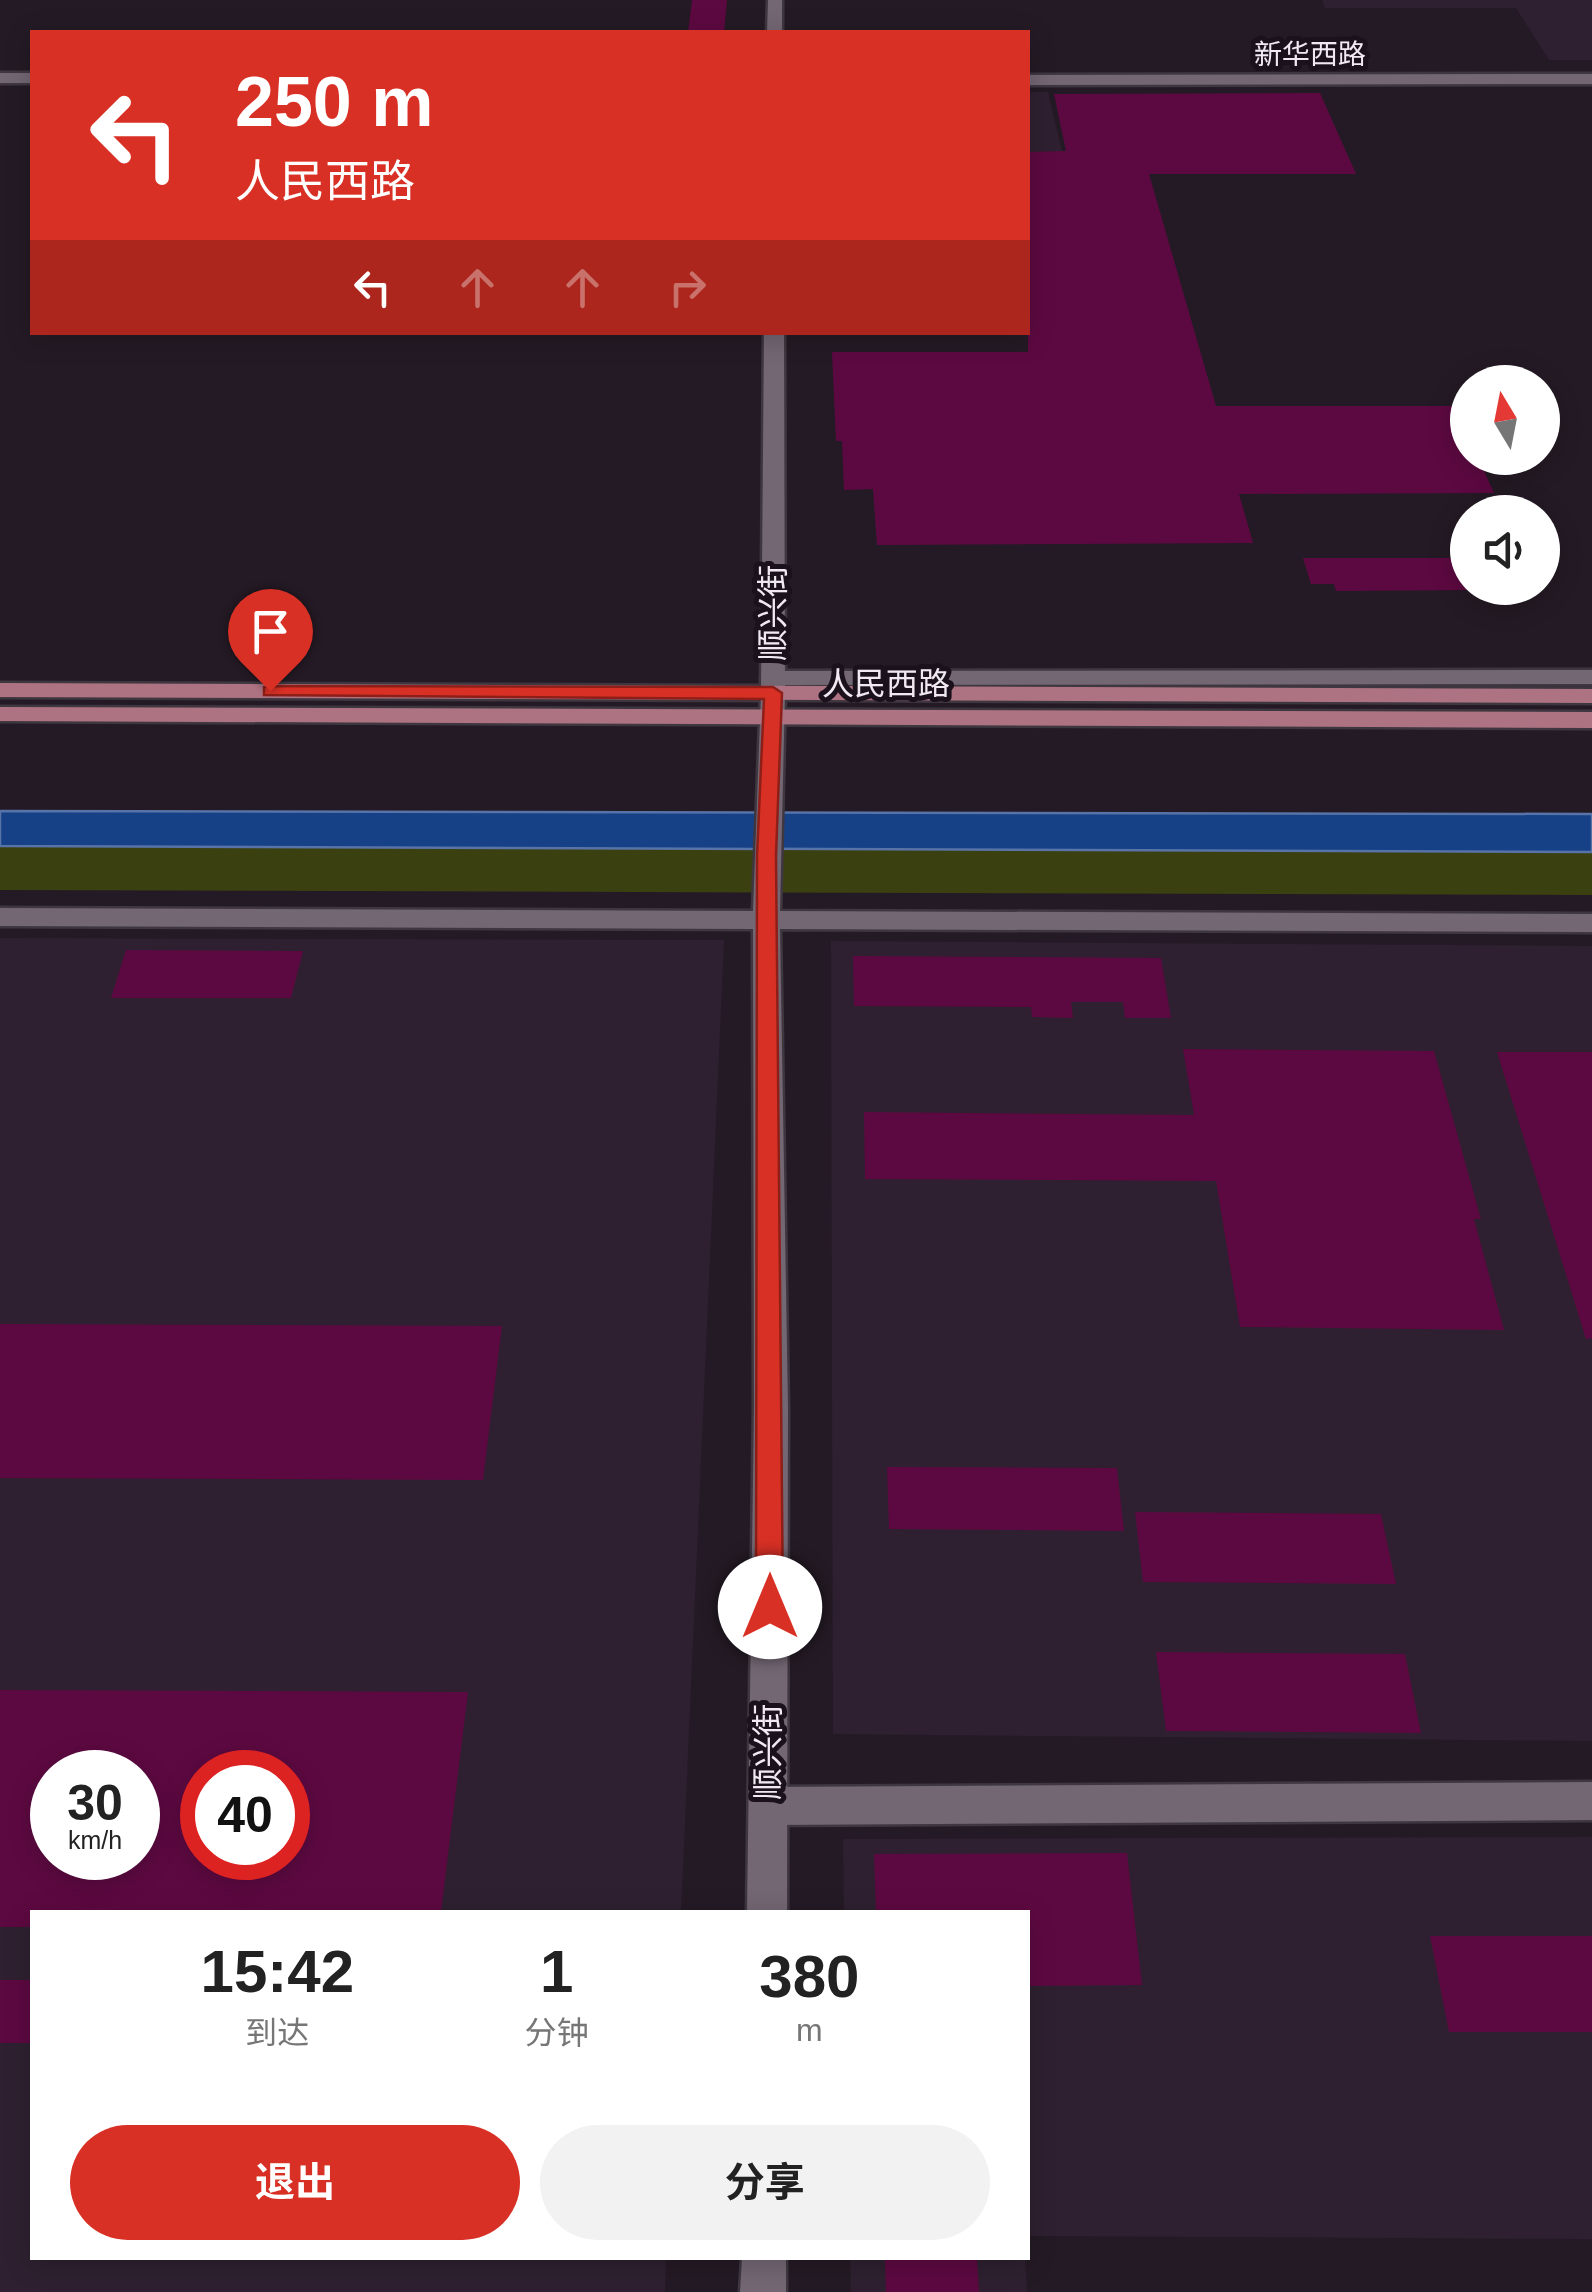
<!DOCTYPE html>
<html lang="zh">
<head>
<meta charset="utf-8">
<style>
	:root { --surface:#fff; --page:#f2f2f2; --text:#222; --muted:#767676; --accent:#d93025 }
	body { margin:0; font-family:Arial,"Noto Sans SC",sans-serif; background:var(--page); color:var(--text); height:100vh; display:flex; flex-direction:column; font-size:38px; white-space:nowrap }
	* { box-sizing:border-box; margin:0 }
	p { font-size:32px; color:var(--muted) }
	.icon { flex:none; width:55px; height:55px; fill:none; stroke:currentColor; stroke-width:2; stroke-linecap:round; stroke-linejoin:round }
	.map { position:relative; flex:1; overflow:hidden }
	.details { position:absolute; left:30px; top:1910px; width:1000px; height:350px; display:flex; flex-direction:column; background:var(--surface); border-radius:0px; box-shadow:0 5px 25px #0003 }
	.details>* { flex:none }
	.banner { position:absolute; left:30px; top:30px; width:1000px; height:305px; border-radius:0px; box-shadow:0 5px 25px #0003; background:#d93025; color:#fff; overflow:hidden }
	.needle { width:65px; rotate:350deg }
	.buttons { position:absolute; left:1450px; top:365px; display:grid; gap:20px }
	.buttons a { display:grid; place-items:center; width:110px; height:110px; border-radius:50%; background:var(--surface); box-shadow:0 5px 25px #0003; font-size:50px }
	.speed { position:absolute; left:30px; top:1750px; display:flex; gap:20px; font-size:50px; font-weight:700; text-align:center }
	.speed>* { display:grid; place-content:center; width:130px; height:130px; border-radius:50%; background:var(--surface); box-shadow:0 5px 25px #0003; line-height:1 }
	.speed small { font-size:25px; font-weight:400 }
	.speed .limit { border:15px solid #d22; background:#fff; color:#111 }
	.pin { position:absolute; display:grid; place-items:center; width:85px; height:85px; color:#fff; margin:-102px -42px; border-radius:50% 50% 50% 0; rotate:-45deg; box-shadow:0 0 10px #0007 }
	.pin .icon { rotate:45deg }
	.me { position:absolute; width:110px; margin:-55px; rotate:0deg; stroke-linejoin:round; filter:drop-shadow(0 0 8px #0008) }
	.turn { display:flex; align-items:center; gap:35px; height:210px; padding:0 40px; font-size:45px }
	.turn .icon { width:130px; height:130px; stroke-width:2.5 }
	.turn b { display:block; font-size:70px; line-height:85px }
	.lanes { display:flex; align-items:center; height:95px; padding:0 40px; background:#0003; justify-content:center; gap:50px; direction:ltr }
	.lanes .off { opacity:.35 }
	.eta { display:flex; justify-content:space-evenly; align-items:center; height:170px; text-align:center }
	.eta b { font-size:60px; font-weight:700; line-height:70px }
	.primary-button { display:flex; gap:20px; margin-top:auto; padding:20px 40px }
	.primary-button a { flex:1; height:115px; border-radius:60px; background:var(--accent); color:#fff; font-size:40px; font-weight:700; line-height:115px; text-align:center }
	.primary-button a+a { background:var(--page); color:var(--text) }
	.map>svg:first-child { display:block }
	.built { fill:#2e2030; fill-rule:evenodd }
	.green { fill:#3b4011 }
	.water { fill:#164187; stroke:#5773a7; stroke-width:2.5 }
	.building { fill:#5d0941; fill-rule:evenodd }
	.lines { fill:none; stroke-linecap:round; stroke-linejoin:round }
	.minor-casing { stroke:#3f3740; stroke-width:5 }
	.tertiary-casing { stroke:#3f3740; stroke-width:5 }
	.primary-casing { stroke:#3f3740; stroke-width:5 }
	.minor { fill:#736774; fill-rule:evenodd }
	.tertiary { fill:#736774; fill-rule:evenodd }
	.primary { fill:#ae7382; fill-rule:evenodd }
	.route { fill:#d93025; stroke:#8d1f18; stroke-width:2.5 }
	.labels { text-anchor:middle; stroke-width:10; stroke-linejoin:round; paint-order:stroke }
	.far-street-label { font-size:28px; fill:#f0e9f1; stroke:#1a111c }
	.street-label { font-size:32px; fill:#f0e9f1; stroke:#1a111c }
</style>
</head>
<body>
<div class="map">
<svg width="1592" height="2292" viewBox="0 0 1592 2292">
	<rect width="100%" height="100%" fill="#241a25"/>
	<g class="built">
		<path d="M 1322,0 L 1592,0 L 1592,60 L 1549,60 L 1516,8 L 1325,8 Z"/>
		<path d="M 1028,92 L 1048,92 L 1070,186 L 1028,186 Z"/>
		<path d="M 0,938 L 724,940 L 681,1912 L 32,1912 L 32,2258 L 666,2258 L 665,2292 L 0,2292 ZM 52,1772 L 138,1772 L 138,1858 L 52,1858 ZM 202,1772 L 288,1772 L 288,1858 L 202,1858 Z"/>
		<path d="M 831,941 L 1592,946 L 1592,1741 L 833,1734 Z"/>
		<path d="M 1592,1837 L 1592,2239 L 1028,2236 L 1028,1912 L 844,1912 L 843,1839 Z"/>
		<path d="M 850,2258 L 1025,2258 L 1027,2292 L 851,2292 Z"/>
	</g>
	<path class="green" d="M 0,846 L 1592,852 L 1592,895 L 0,890 Z"/>
	<path class="water" d="M 0,811 L 1592,814 L 1592,852 L 0,846 Z"/>
	<g class="building">
		<path d="M 692,0 L 727,0 L 724,32 L 688,32 Z"/>
		<path d="M 1320,93 L 1356,174 L 1149,174 L 1216,406 L 1455,406 L 1468,434 L 1468,458 L 1478,458 L 1494,493 L 1239,494 L 1253,543 L 877,545 L 873,489 L 844,490 L 842,441 L 836,441 L 832,352 L 1028,352 L 1028,152 L 1066,151 L 1054,94 Z"/>
		<path d="M 1303,558 L 1468,558 L 1468,590 L 1336,591 L 1334,584 L 1311,584 Z"/>
		<path d="M 126,950 L 303,951 L 291,998 L 111,998 Z"/>
		<path d="M 853,956 L 1161,958 L 1171,1018 L 1125,1018 L 1123,1002 L 1071,1002 L 1073,1018 L 1032,1017 L 1031,1007 L 854,1006 Z"/>
		<path d="M 1183,1049 L 1434,1051 L 1481,1219 L 1474,1219 L 1504,1330 L 1240,1327 L 1216,1181 L 865,1179 L 864,1112 L 1194,1115 Z"/>
		<path d="M 1497,1052 L 1592,1052 L 1592,1338 L 1586,1339 Z"/>
		<path d="M 0,1324 L 502,1326 L 483,1480 L 0,1478 Z"/>
		<path d="M 887,1467 L 1117,1468 L 1124,1531 L 889,1529 Z"/>
		<path d="M 1135,1512 L 1381,1514 L 1396,1584 L 1143,1582 Z"/>
		<path d="M 1156,1652 L 1405,1654 L 1421,1733 L 1166,1731 Z"/>
		<path d="M 0,1690 L 468,1692 L 441,1912 L 32,1912 L 32,1927 L 0,1927 ZM 52,1772 L 138,1772 L 138,1858 L 52,1858 ZM 202,1772 L 288,1772 L 288,1858 L 202,1858 Z"/>
		<path d="M 1127,1853 L 1142,1985 L 1028,1986 L 1028,1912 L 876,1912 L 874,1854 Z"/>
		<path d="M 1430,1936 L 1592,1936 L 1592,2032 L 1449,2032 Z"/>
		<rect x="0" y="1980" width="32" height="63"/>
		<path d="M 885,2258 L 977,2258 L 979,2292 L 886,2292 Z"/>
	</g>
	<g class="lines">
		<defs>
			<g id="minor">
				<path d="M 1592,670 L 1592,684 L 773,685 L 761,678 L 773,671 Z"/>
				<path d="M 1592,1782 L 1592,1820 L 768,1825 L 754,1820 L 749,1806 L 754,1792 L 768,1787 Z"/>
			</g>
			<g id="tertiary">
				<path d="M 768,0 L 782,0 L 782,32 L 767,32 Z"/>
				<rect x="0" y="73" width="32" height="10"/>
				<path d="M 1592,74 L 1592,84 L 1028,85 L 1028,75 Z"/>
				<path d="M 764,332 L 784,332 L 785,693 L 780,911 L 1592,914 L 1592,932 L 780,929 L 788,1408 L 787,1912 L 747,1912 L 754,1408 L 753,929 L 0,926 L 0,908 L 753,911 L 761,693 Z"/>
				<path d="M 742,2258 L 786,2258 L 786,2292 L 740,2292 Z"/>
			</g>
			<g id="primary">
				<path d="M 0,683 L 1592,689 L 1592,703 L 0,697 Z"/>
				<path d="M 0,707 L 1592,712 L 1592,728 L 0,721 Z"/>
			</g>
		</defs>
		<use href="#minor" class="minor-casing"/>
		<use href="#tertiary" class="tertiary-casing"/>
		<use href="#primary" class="primary-casing"/>
		<use href="#minor" class="minor"/>
		<use href="#tertiary" class="tertiary"/>
		<use href="#primary" class="primary"/>
	</g>
	<path class="route" d="M 270,686 L 773,687 L 782,693 L 776,856 L 783,1607 L 779,1616 L 770,1619 L 760,1616 L 756,1607 L 757,856 L 764,699 L 264,695 L 264,687 Z"/>
	<g class="labels">
		<g class="far-street-label">
			<text x="1310" y="64">新华西路</text>
		</g>
		<g class="street-label">
			<text transform="translate(773 613) rotate(-90)" y="11">顺兴街</text>
			<text x="886" y="695">人民西路</text>
			<text transform="translate(768 1752) rotate(-90)" y="11">顺兴街</text>
		</g>
	</g>
</svg>
<div class="buttons">
<a><svg class="needle" viewBox="-14 -14 28 28"><path d="M0-13l5 13h-10z" fill="#e53935"/><path d="M0 13l5-13h-10z" fill="#767676"/></svg></a>
<a><svg class="icon" aria-label="sound" viewBox="0 0 24 24"><path d="M4 9h4l5-4v14l-5-4H4zM17 9q2 3 0 6"/></svg></a>
</div>
<div class="speed"><div>30<small>km/h</small></div><div class="limit">40</div></div>
<div class="pin" style="left:270px;top:691px;background:#d93025"><svg class="icon" aria-label="arrive" viewBox="0 0 24 24"><path d="M6 21V4h12l-3 4 3 4H6"/></svg></div>
<svg class="me" style="left:770px;top:1607px" viewBox="-20 -20 40 40"><circle r="19" fill="#fff"/><path d="M0-13L10 11 0 6-10 11z" fill="#d93025"/></svg>
<div class="banner">
<div class="turn"><svg class="icon" aria-label="left" viewBox="0 0 24 24"><path d="M17 20v-9H6M10 6l-5 5 5 5"/></svg><div><b>250 m</b>人民西路</div></div>
<div class="lanes"><svg class="icon" aria-label="left" viewBox="0 0 24 24"><path d="M17 20v-9H6M10 6l-5 5 5 5"/></svg><svg class="icon off" aria-label="ahead" viewBox="0 0 24 24"><path d="M12 20V5M6 11l6-6 6 6"/></svg><svg class="icon off" aria-label="ahead" viewBox="0 0 24 24"><path d="M12 20V5M6 11l6-6 6 6"/></svg><svg class="icon off" aria-label="right" viewBox="0 0 24 24"><path d="M7 20v-9h11M14 6l5 5-5 5"/></svg></div>
</div>
<section class="details">
<div class="eta">
<div><b>15:42</b><p>到达</p></div>
<div><b>1</b><p>分钟</p></div>
<div><b>380</b><p>m</p></div>
</div>
<div class="primary-button"><a>退出</a><a>分享</a></div>
</section>
</div>
</body>
</html>
